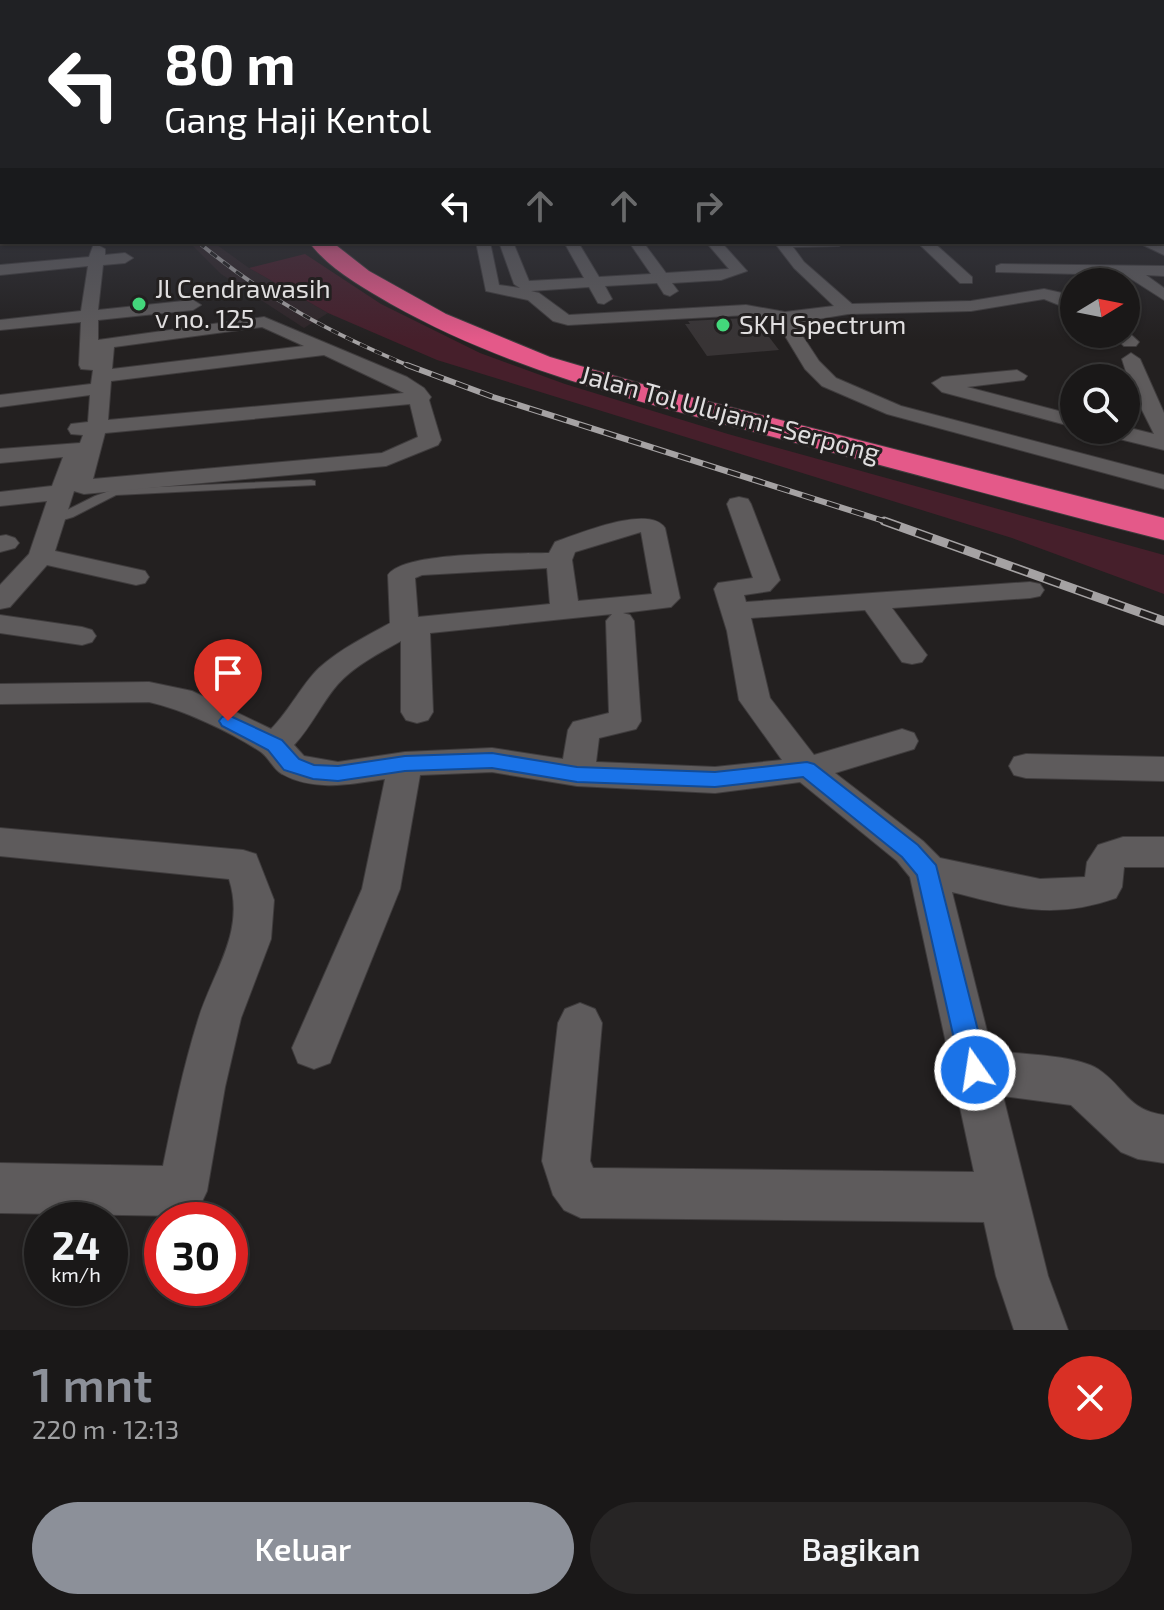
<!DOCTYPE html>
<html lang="id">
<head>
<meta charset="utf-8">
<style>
	:root { --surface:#1a1818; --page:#272525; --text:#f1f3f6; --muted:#9fa0a2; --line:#383737; --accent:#8c9099 }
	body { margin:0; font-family:"Exo 2",sans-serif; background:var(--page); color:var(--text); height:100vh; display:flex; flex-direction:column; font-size:30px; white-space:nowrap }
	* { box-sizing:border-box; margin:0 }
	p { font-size:26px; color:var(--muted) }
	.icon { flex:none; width:44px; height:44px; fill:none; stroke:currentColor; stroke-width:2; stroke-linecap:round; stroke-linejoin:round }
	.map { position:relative; height:1330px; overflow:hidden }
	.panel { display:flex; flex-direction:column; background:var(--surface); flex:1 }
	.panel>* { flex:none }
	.hud { position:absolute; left:0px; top:0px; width:1164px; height:244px; box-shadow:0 2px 6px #0004,0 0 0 2px var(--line); background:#202124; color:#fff; overflow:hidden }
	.needle { width:52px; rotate:80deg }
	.fabs { position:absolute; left:1060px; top:268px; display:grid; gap:16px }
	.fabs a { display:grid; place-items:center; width:80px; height:80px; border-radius:50%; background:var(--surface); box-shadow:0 2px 6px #0004,0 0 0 2px var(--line); font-size:40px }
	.speed { position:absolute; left:24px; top:1202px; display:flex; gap:16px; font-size:40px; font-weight:700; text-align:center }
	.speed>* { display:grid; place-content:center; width:104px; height:104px; border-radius:50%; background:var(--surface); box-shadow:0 2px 6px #0004,0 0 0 2px var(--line); line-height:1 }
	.speed small { font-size:20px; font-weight:400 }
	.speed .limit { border:12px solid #d22; background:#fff; color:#111 }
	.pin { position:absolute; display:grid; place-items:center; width:68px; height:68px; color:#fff; margin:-82px -34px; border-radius:50% 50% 50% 0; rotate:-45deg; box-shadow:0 0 8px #0007 }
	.pin .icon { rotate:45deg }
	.me { position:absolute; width:88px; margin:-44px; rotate:347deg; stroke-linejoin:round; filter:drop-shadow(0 0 6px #0008) }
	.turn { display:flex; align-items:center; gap:28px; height:168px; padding:0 32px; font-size:36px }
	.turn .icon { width:104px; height:104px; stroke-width:2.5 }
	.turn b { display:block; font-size:56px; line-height:68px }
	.lanes { display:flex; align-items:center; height:76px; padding:0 32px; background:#0003; justify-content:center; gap:40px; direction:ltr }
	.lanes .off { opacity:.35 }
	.round { display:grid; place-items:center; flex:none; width:84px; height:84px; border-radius:42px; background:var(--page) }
	.overview { display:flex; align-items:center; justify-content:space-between; height:136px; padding:0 32px }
	h1 { font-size:48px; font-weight:600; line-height:60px; color:var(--accent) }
	.primary-button { display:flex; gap:16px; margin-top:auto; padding:16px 32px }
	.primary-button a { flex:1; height:92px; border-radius:48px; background:var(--accent); color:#fff; font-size:32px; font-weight:600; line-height:92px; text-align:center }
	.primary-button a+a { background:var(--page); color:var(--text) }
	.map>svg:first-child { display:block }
	.built { fill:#2f2528 }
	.green { fill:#461f2b }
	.building { fill:#383435 }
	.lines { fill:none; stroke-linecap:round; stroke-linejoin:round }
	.lane-casing { stroke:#3f3c3d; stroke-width:2 }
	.street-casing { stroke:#3f3c3d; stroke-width:2 }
	.highway-casing { stroke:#3f3c3d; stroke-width:2 }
	.lane { fill:#5e5b5c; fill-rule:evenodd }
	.street { fill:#5e5b5c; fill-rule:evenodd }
	.highway { fill:#e45989; fill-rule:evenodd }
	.rail-far2-casing { stroke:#a5a2a3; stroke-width:4 }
	.rail-far1-casing { stroke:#a5a2a3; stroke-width:6 }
	.rail-casing { stroke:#a5a2a3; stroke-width:9 }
	.rail-far2 { stroke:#232020; stroke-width:3; stroke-dasharray:8; stroke-linecap:butt }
	.rail-far1 { stroke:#232020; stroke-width:4; stroke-dasharray:13; stroke-linecap:butt }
	.rail { stroke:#232020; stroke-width:6; stroke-dasharray:17; stroke-linecap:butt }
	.route { fill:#1a73e8; stroke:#114b97; stroke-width:2 }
	.poi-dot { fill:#43d77b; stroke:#232020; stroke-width:3 }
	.labels { text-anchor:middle; stroke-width:6; stroke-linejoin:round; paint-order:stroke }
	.far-poi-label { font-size:26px; fill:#e0dedf; stroke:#232020; text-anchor:start }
	.far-street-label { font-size:26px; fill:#e0dedf; stroke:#232020 }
</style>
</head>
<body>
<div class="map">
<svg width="1164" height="1330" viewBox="0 0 1164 1330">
	<rect width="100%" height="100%" fill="#232020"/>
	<path class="built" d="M 189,242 L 213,242 L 249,268 L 328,313 L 304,328 L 221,274 Z"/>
	<path class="green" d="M 305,254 L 381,304 L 480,353 L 565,384 L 728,434 L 1164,555 L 1164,594 L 1012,538 L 437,360 L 328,313 L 249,268 Z"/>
	<path class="building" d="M 746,318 L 756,320 L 779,350 L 707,356 L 685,324 L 690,324 L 688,321 Z"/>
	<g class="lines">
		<defs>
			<path id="lane" d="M 311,480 L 315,481 L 315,485 L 116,495 L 73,517 L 53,523 L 47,520 L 95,496 L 115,489 Z"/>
			<g id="street">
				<rect x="0" y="168" width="2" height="8"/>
				<path d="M 1162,168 L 1164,169 L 1164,177 L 1162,176 Z"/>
				<rect x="0" y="196" width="2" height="8"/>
				<path d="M 1162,203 L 1164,204 L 1164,212 L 1162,211 Z"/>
				<rect x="0" y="221" width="2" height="8"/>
				<path d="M 476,242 L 490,242 L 499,285 L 520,288 L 514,284 L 499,242 L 513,242 L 529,281 L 584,278 L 564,242 L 578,242 L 599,277 L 651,274 L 629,242 L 643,242 L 666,273 L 729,269 L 706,242 L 721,242 L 747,271 L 721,280 L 672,283 L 678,291 L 670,296 L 664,294 L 657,283 L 605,286 L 612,299 L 604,304 L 598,303 L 589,287 L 531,291 L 539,293 L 569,315 L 746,305 L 785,312 L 834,306 L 794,268 L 774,242 L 846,242 L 839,246 L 793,247 L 804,262 L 852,304 L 971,301 L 1044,289 L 1062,293 L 1074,299 L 1074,311 L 1044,299 L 971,311 L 848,314 L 794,323 L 819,361 L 836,378 L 901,406 L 1164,475 L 1164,489 L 887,414 L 822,386 L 805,369 L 776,321 L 746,315 L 568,325 L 553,321 L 528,300 L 486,291 Z"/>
				<path d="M 917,242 L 933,242 L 972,277 L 972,283 L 960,283 Z"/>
				<path d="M 1141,242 L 1164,245 L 1164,255 L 1143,245 Z"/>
				<path d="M 98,245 L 105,249 L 105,255 L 125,253 L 133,258 L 125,263 L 103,265 L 98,310 L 193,300 L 201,305 L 193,310 L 98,320 L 98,340 L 264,317 L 407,377 L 424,388 L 431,397 L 429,400 L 441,440 L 438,445 L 386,466 L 84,494 L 74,491 L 55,551 L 145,571 L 149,577 L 145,583 L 136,585 L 47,565 L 10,607 L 0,609 L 0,585 L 29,554 L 47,501 L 0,506 L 0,492 L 52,486 L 63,457 L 0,463 L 0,449 L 80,443 L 83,435 L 71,434 L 68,429 L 71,424 L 88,422 L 90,395 L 0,407 L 0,395 L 91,384 L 93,370 L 81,369 L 79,365 L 81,322 L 0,330 L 0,320 L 81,311 L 88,266 L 0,275 L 0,265 L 89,257 L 93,246 ZM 262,327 L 304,346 L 112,369 L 114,347 ZM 324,355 L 404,393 L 108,420 L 111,381 ZM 410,404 L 418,437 L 382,453 L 93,479 L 105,433 Z"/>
				<path d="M 1001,264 L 1164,266 L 1164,276 L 1146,275 L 1164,288 L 1164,300 L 1125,275 L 996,272 L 996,266 Z"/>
				<path d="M 1126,330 L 1139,342 L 1136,346 L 1124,346 L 1111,334 L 1126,334 Z"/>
				<path d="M 1131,353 L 1140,359 L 1164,413 L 1164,450 L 1103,435 L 1100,430 L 1126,430 L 1126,427 L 1154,434 L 1131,388 L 1122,359 Z"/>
				<path d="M 1017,370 L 1027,376 L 1024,380 L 967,387 L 1074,415 L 1074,427 L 942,392 L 932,383 L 942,377 Z"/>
				<path d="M 739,497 L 748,499 L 751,504 L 780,580 L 770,591 L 744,595 L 746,602 L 1030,582 L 1040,584 L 1044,590 L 1040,596 L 1030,598 L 892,608 L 927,655 L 922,662 L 912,664 L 902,662 L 865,610 L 751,618 L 770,698 L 814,755 L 902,729 L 914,733 L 918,741 L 914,749 L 835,773 L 923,841 L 940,858 L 1040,879 L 1085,877 L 1087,862 L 1098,845 L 1123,837 L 1164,837 L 1164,867 L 1124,867 L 1122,887 L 1116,898 C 1053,920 1015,908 952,892 L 992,1051 C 1020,1054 1075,1055 1098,1069 C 1125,1087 1127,1110 1164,1115 L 1164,1163 L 1138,1159 L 1121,1152 L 1071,1105 L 1003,1096 L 1048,1276 L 1068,1330 L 1014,1330 L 996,1276 L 984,1222 L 581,1218 L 564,1210 L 553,1195 L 542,1161 L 558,1023 L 565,1009 L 580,1003 L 595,1009 L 602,1023 L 590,1161 L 593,1168 L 974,1172 L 910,877 L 897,861 L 800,782 L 715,793 L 577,786 L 492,772 L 420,775 L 400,889 L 330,1063 L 314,1069 L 298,1063 L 292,1048 L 362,889 L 385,779 C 351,784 314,792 282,774 C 274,770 269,758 261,752 C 233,733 182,709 149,702 L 0,704 L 0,684 L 149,682 L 192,691 L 271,729 C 289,711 303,683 319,668 C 340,649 365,637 390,623 L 388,575 C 404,551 517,554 549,553 L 555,542 C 579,534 649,504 665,528 L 680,598 L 671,607 L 623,613 L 630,615 L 634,621 L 641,721 L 636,729 L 599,738 L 596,762 L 715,767 L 782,760 L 739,700 L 727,631 L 714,589 L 718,583 L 753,578 L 727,504 L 730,499 ZM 641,532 L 652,594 L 578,601 L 572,560 L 575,552 ZM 547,568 L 550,604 L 418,617 L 415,578 L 422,575 ZM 612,614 L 606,621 L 609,713 L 573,722 L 568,730 L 563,759 L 492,748 L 405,752 L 338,762 L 304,756 L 294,745 C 312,726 322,702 338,684 C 355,665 380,653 401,641 L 401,712 L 406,720 L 417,723 L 428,720 L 433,712 L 430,633 Z"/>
				<path d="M 6,535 L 15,538 L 19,543 L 15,548 L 0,552 L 0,536 Z"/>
				<path d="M 0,615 L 82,627 L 92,630 L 96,636 L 92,642 L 82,645 L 0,633 Z"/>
				<path d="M 1026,754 L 1164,757 L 1164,781 L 1026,778 L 1014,775 L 1009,766 L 1014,757 Z"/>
				<path d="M 0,828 L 243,850 L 256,854 L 274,900 L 271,939 L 241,1018 L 225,1087 L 207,1191 L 199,1208 L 182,1216 L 0,1213 L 0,1163 L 163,1166 C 173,1117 183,1068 198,1020 C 213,971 246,932 229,879 L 0,856 Z"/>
			</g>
			<path id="highway" d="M 309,242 L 332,242 L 369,271 L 446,314 L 550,357 L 659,389 L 1164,518 L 1164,540 C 1049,511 934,479 819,449 C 672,409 524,379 391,304 C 362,287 329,269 309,242 Z"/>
		</defs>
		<use href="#lane" class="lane-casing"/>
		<use href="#street" class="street-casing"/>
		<use href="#highway" class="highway-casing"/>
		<use href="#lane" class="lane"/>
		<use href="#street" class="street"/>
		<use href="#highway" class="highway"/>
		<defs>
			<path id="rail-far2" d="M 198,242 C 267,299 330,333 412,367"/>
			<path id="rail-far1" d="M 407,365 L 493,397 L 890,523"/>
			<path id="rail" d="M 884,521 L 1164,621"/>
		</defs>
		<use href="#rail-far2" class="rail-far2-casing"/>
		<use href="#rail-far1" class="rail-far1-casing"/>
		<use href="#rail" class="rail-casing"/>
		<use href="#rail-far2" class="rail-far2"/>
		<use href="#rail-far1" class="rail-far1"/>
		<use href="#rail" class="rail"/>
	</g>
	<linearGradient id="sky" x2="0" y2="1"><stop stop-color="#131212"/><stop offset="0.45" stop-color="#3f424e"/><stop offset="1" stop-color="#3f424e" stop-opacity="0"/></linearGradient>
	<rect width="1164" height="340" fill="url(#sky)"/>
	<path class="route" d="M 228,715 L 282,740 L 299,759 L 314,765 L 338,766 L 405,756 L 492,753 L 577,767 L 715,772 L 807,762 L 814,764 L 918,845 L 936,865 L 988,1070 L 984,1080 L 975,1083 L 965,1080 L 961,1070 L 917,875 L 902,857 L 803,777 L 715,787 L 577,782 L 492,768 L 405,771 L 338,781 L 313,779 L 284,770 L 268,750 L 222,726 L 219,721 L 222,717 Z"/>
	<g class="poi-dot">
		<circle cx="139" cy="304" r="8"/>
		<circle cx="723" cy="325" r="8"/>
	</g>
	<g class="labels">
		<g class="far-poi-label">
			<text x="155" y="298">Jl Cendrawasih<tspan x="155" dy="30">v no. 125</tspan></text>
			<text x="739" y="334">SKH Spectrum</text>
		</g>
		<g class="far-street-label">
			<text transform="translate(730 414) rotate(15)" y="9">Jalan Tol Ulujami–Serpong</text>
		</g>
	</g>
</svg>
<div class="fabs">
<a><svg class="needle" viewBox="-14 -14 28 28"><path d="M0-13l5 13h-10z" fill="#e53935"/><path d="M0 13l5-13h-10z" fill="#9fa0a2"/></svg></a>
<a><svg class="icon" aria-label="search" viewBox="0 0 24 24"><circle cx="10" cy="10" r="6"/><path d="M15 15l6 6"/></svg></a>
</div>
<div class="speed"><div>24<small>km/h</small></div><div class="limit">30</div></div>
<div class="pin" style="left:228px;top:721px;background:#d93025"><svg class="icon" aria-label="arrive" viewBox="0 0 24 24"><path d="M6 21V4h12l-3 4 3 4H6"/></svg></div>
<svg class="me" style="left:975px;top:1070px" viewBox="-20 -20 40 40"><circle r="17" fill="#1a73e8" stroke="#fff" stroke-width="3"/><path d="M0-11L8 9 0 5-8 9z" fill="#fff"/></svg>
<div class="hud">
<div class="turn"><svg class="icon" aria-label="left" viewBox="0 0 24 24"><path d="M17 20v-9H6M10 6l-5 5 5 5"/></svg><div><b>80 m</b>Gang Haji Kentol</div></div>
<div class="lanes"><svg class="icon" aria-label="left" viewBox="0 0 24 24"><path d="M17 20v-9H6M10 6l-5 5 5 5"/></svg><svg class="icon off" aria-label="ahead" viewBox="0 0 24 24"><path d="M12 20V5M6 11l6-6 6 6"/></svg><svg class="icon off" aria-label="ahead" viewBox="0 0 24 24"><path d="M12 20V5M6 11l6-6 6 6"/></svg><svg class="icon off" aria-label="right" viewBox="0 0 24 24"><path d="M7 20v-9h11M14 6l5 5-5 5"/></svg></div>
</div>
</div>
<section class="panel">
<div class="overview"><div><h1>1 mnt</h1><p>220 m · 12:13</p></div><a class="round" style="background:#d93025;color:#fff"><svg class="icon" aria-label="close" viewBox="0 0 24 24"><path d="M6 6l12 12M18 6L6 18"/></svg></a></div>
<div class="primary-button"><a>Keluar</a><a>Bagikan</a></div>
</section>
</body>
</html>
